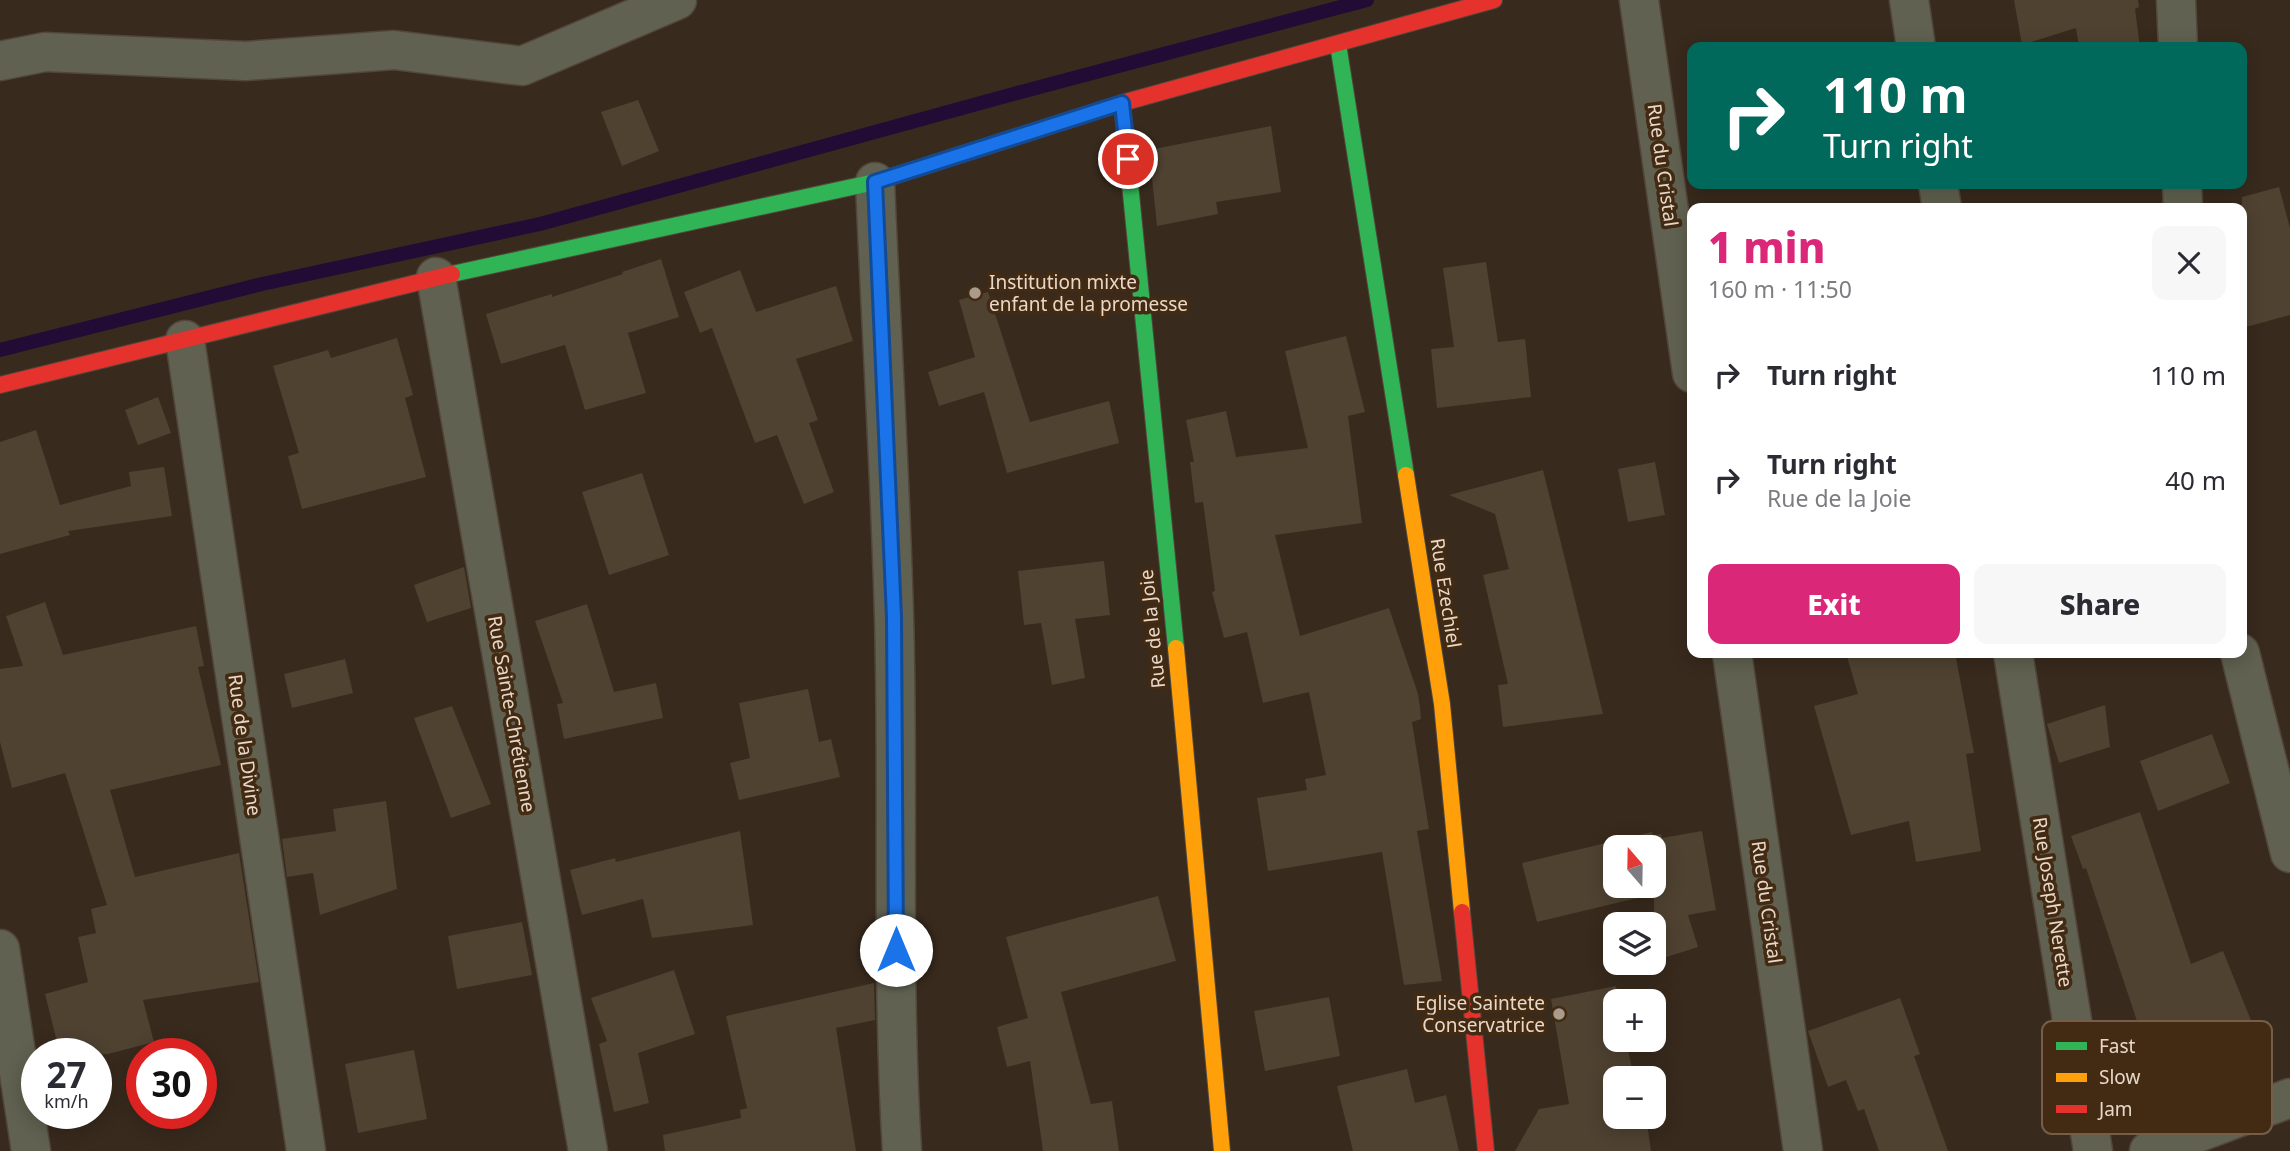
<!DOCTYPE html>
<html lang="en">
<head>
<meta charset="utf-8">
<style>
	:root { --surface:#fff; --page:#f7f7f7; --text:#2b2b33; --muted:#7c7c81; --accent:#db2777 }
	body { margin:0; font-family:"Noto Sans",sans-serif; background:var(--page); color:var(--text); height:100vh; display:flex; flex-direction:column; font-size:26px; white-space:nowrap }
	* { box-sizing:border-box; margin:0 }
	p { font-size:23px; color:var(--muted) }
	.icon { flex:none; width:38px; height:38px; fill:none; stroke:currentColor; stroke-width:2; stroke-linecap:round; stroke-linejoin:round }
	.map { position:relative; flex:1; overflow:hidden }
	.details { position:absolute; left:1687px; top:203px; width:560px; height:455px; display:flex; flex-direction:column; background:var(--surface); border-radius:14px; box-shadow:0 4px 18px #0003 }
	.details>* { flex:none }
	.hud { position:absolute; left:1687px; top:42px; width:560px; height:147px; border-radius:14px; box-shadow:0 4px 18px #0003; background:#00695c; color:#fff; overflow:hidden }
	.needle { width:46px; rotate:340deg }
	.fabs { position:absolute; left:1603px; top:835px; display:grid; gap:14px }
	.fabs a { display:grid; place-items:center; width:63px; height:63px; border-radius:14px; background:var(--surface); box-shadow:0 4px 18px #0003; font-size:35px }
	.speed { position:absolute; left:21px; top:1038px; display:flex; gap:14px; font-size:35px; font-weight:700; text-align:center }
	.speed>* { display:grid; place-content:center; width:91px; height:91px; border-radius:50%; background:var(--surface); box-shadow:0 4px 18px #0003; line-height:1 }
	.speed small { font-size:18px; font-weight:400 }
	.speed .limit { border:10px solid #d22; background:#fff; color:#111 }
	.pin { position:absolute; display:grid; place-items:center; width:60px; height:60px; color:#fff; margin:-30px; border:4px solid #fff; border-radius:50%; box-shadow:0 2px 7px #0007 }
	.me { position:absolute; width:77px; margin:-38px; rotate:0deg; stroke-linejoin:round; filter:drop-shadow(0 0 5px #0008) }
	.turn { display:flex; align-items:center; gap:24px; height:147px; padding:0 21px; font-size:32px }
	.turn .icon { width:91px; height:91px; stroke-width:2.5 }
	.turn b { display:block; font-size:49px; line-height:60px }
	.round { display:grid; place-items:center; flex:none; width:74px; height:74px; border-radius:14px; background:var(--page) }
	.summary { display:flex; align-items:center; justify-content:space-between; height:119px; padding:0 21px }
	h1 { font-size:42px; font-weight:800; line-height:52px; color:var(--accent) }
	.action { display:flex; gap:14px; margin-top:auto; padding:14px 21px }
	.action a { flex:1; height:80px; border-radius:14px; background:var(--accent); color:#fff; font-size:28px; font-weight:800; line-height:80px; text-align:center }
	.action a+a { background:var(--page); color:var(--text) }
	ul { padding:0; list-style:none }
	li { display:flex; align-items:center; gap:21px; height:105px; padding:0 21px }
	li div { flex:1 }
	li b { display:block; font-size:26px }
	li em { font-style:normal }
	.map>svg:first-child { display:block }
	.lines { fill:none; stroke-linecap:round; stroke-linejoin:round }
	.stream { stroke:#220c36; stroke-width:14 }
	.building { fill:#4f4231; fill-rule:evenodd }
	.street-casing { stroke:#52463b; stroke-width:41 }
	.fast-casing { stroke:#52463b; stroke-width:18 }
	.slow-casing { stroke:#52463b; stroke-width:18 }
	.jam-casing { stroke:#52463b; stroke-width:18 }
	.street { stroke:#616151; stroke-width:38 }
	.fast { stroke:#30b455; stroke-width:16 }
	.slow { stroke:#ff9f0a; stroke-width:16 }
	.jam { stroke:#e5322d; stroke-width:16 }
	.route-casing { stroke:#114b97; stroke-width:18 }
	.route { stroke:#1a73e8; stroke-width:12 }
	.poi-dot { fill:#aa9b8d; stroke:#432a12; stroke-width:2.5 }
	.labels { text-anchor:middle; stroke-width:7; stroke-linejoin:round; paint-order:stroke }
	.street-label { font-size:19px; fill:#e8d8ca; stroke:#432a12 }
	.poi-label { font-size:19px; fill:#e8d8ca; stroke:#432a12; text-anchor:start }
	.key { fill:#432a12; stroke:#755e49; stroke-width:2 }
	.key-label { font-size:19px; fill:#e8d8ca }
</style>
</head>
<body>
<div class="map">
<svg width="2290" height="1151" viewBox="0 0 2290 1151">
	<rect width="100%" height="100%" fill="#382a1d"/>
	<g class="lines">
		<path class="stream" d="M 0,350 L 262,284 L 540,224 L 1021,92 L 1367,0"/>
	</g>
	<g class="building">
		<path d="M 2014,0 L 2138,0 L 2139,7 L 2135,9 L 2140,47 L 2079,47 L 2076,28 L 2022,45 Z"/>
		<path d="M 638,100 L 659,151 L 622,166 L 601,112 Z"/>
		<path d="M 1271,126 L 1281,192 L 1216,202 L 1218,214 L 1157,226 L 1149,150 Z"/>
		<path d="M 2279,187 L 2290,228 L 2290,315 L 2242,328 L 2242,197 Z"/>
		<path d="M 661,259 L 679,317 L 628,333 L 646,393 L 585,410 L 565,345 L 501,364 L 486,314 L 552,294 L 552,297 L 623,274 L 622,272 Z"/>
		<path d="M 1486,262 L 1498,342 L 1525,339 L 1531,397 L 1437,408 L 1431,349 L 1454,347 L 1443,268 Z"/>
		<path d="M 740,270 L 756,312 L 836,286 L 853,341 L 796,359 L 818,420 L 809,423 L 834,492 L 804,504 L 777,435 L 755,443 L 712,328 L 700,333 L 684,292 Z"/>
		<path d="M 988,292 L 1030,422 L 1109,401 L 1119,443 L 1007,473 L 984,392 L 939,406 L 928,372 L 975,357 L 959,300 Z"/>
		<path d="M 1346,336 L 1365,412 L 1348,416 L 1362,523 L 1275,535 L 1300,636 L 1389,608 L 1418,694 L 1420,707 L 1421,719 L 1412,722 L 1429,829 L 1417,831 L 1442,981 L 1404,985 L 1382,852 L 1268,871 L 1257,798 L 1307,790 L 1305,779 L 1326,775 L 1309,692 L 1263,703 L 1247,632 L 1224,638 L 1212,592 L 1215,591 L 1203,502 L 1195,503 L 1190,462 L 1194,462 L 1186,420 L 1226,411 L 1236,457 L 1308,448 L 1285,351 Z"/>
		<path d="M 397,338 L 413,395 L 405,398 L 426,477 L 302,509 L 288,456 L 299,453 L 273,366 L 328,350 L 331,358 Z"/>
		<path d="M 158,397 L 171,433 L 138,445 L 125,410 Z"/>
		<path d="M 36,430 L 60,505 L 131,486 L 129,472 L 164,467 L 172,516 L 68,531 L 70,535 L 0,554 L 0,442 Z"/>
		<path d="M 1655,462 L 1665,515 L 1628,522 L 1618,469 Z"/>
		<path d="M 1543,470 L 1603,714 L 1503,727 L 1498,685 L 1508,684 L 1483,575 L 1509,569 L 1495,514 L 1449,495 Z"/>
		<path d="M 642,473 L 669,555 L 609,575 L 582,492 Z"/>
		<path d="M 1104,561 L 1110,615 L 1075,619 L 1085,678 L 1052,685 L 1041,623 L 1024,625 L 1018,571 Z"/>
		<path d="M 464,567 L 471,608 L 427,622 L 414,585 Z"/>
		<path d="M 45,602 L 63,655 L 196,626 L 204,666 L 198,667 L 221,765 L 110,790 L 135,877 L 239,853 L 259,982 L 143,1000 L 154,1042 L 108,1054 L 60,1054 L 45,994 L 88,982 L 78,937 L 96,933 L 91,909 L 107,905 L 65,773 L 12,788 L 0,742 L 0,669 L 23,666 L 6,616 Z"/>
		<path d="M 587,604 L 614,692 L 656,683 L 663,718 L 564,739 L 557,704 L 563,703 L 535,621 Z"/>
		<path d="M 1846,653 L 1955,653 L 1974,753 L 1966,754 L 1981,851 L 1916,862 L 1909,821 L 1851,835 L 1814,706 L 1858,694 Z"/>
		<path d="M 345,659 L 353,693 L 292,708 L 284,674 Z"/>
		<path d="M 808,689 L 819,742 L 831,739 L 840,777 L 739,800 L 730,763 L 750,758 L 739,703 Z"/>
		<path d="M 2105,705 L 2110,747 L 2059,763 L 2047,724 Z"/>
		<path d="M 452,706 L 491,804 L 451,818 L 414,718 Z"/>
		<path d="M 2212,734 L 2230,783 L 2158,811 L 2140,761 Z"/>
		<path d="M 386,801 L 397,889 L 320,915 L 313,873 L 287,877 L 282,839 L 336,831 L 333,809 Z"/>
		<path d="M 2140,812 L 2191,964 L 2223,951 L 2252,1023 L 2148,1054 L 2086,868 L 2083,869 L 2071,836 Z"/>
		<path d="M 740,831 L 753,925 L 652,938 L 643,899 L 582,915 L 570,870 L 615,858 L 616,862 Z"/>
		<path d="M 1702,831 L 1716,910 L 1688,915 L 1698,947 L 1654,961 L 1654,894 L 1537,922 L 1522,863 L 1652,832 L 1654,840 L 1654,835 L 1661,834 L 1662,838 ZM 1615,847 L 1654,847 L 1654,886 L 1615,886 Z"/>
		<path d="M 1158,896 L 1176,961 L 1061,992 L 1091,1104 L 1112,1101 L 1119,1151 L 1043,1151 L 1030,1061 L 1007,1067 L 997,1027 L 1028,1018 L 1006,937 Z"/>
		<path d="M 522,922 L 532,975 L 457,989 L 448,936 Z"/>
		<path d="M 674,970 L 695,1034 L 638,1053 L 649,1103 L 614,1112 L 599,1044 L 607,1041 L 591,998 Z"/>
		<path d="M 874,983 L 875,1020 L 836,1028 L 856,1151 L 665,1151 L 663,1135 L 741,1118 L 740,1110 L 747,1108 L 726,1016 Z"/>
		<path d="M 1616,986 L 1619,1001 L 1615,1001 L 1615,1040 L 1626,1040 L 1634,1078 L 1615,1078 L 1615,1116 L 1646,1116 L 1651,1151 L 1515,1151 L 1539,1109 L 1569,1104 L 1551,999 Z"/>
		<path d="M 1329,997 L 1340,1056 L 1265,1071 L 1254,1011 Z"/>
		<path d="M 1900,998 L 1920,1054 L 1914,1056 L 1948,1151 L 1879,1151 L 1864,1109 L 1858,1111 L 1846,1080 L 1828,1087 L 1808,1031 Z"/>
		<path d="M 414,1050 L 427,1119 L 358,1133 L 345,1064 Z"/>
		<path d="M 1407,1069 L 1415,1103 L 1446,1095 L 1459,1151 L 1353,1151 L 1337,1086 Z"/>
	</g>
	<g class="lines">
		<defs>
			<g id="street">
				<path d="M 1639,0 L 1692,373"/>
				<path d="M 1909,0 L 1916,47"/>
				<path d="M 2176,0 L 2178,47"/>
				<path d="M 0,61 L 45,52 L 246,61 L 394,50 L 522,66 L 677,0"/>
				<path d="M 875,182 C 881,326 890,471 894,616 C 899,794 891,973 902,1151"/>
				<path d="M 1938,184 L 1942,208"/>
				<path d="M 2182,184 L 2183,208"/>
				<path d="M 436,277 L 588,1151"/>
				<path d="M 185,340 L 306,1151"/>
				<path d="M 1732,653 L 1803,1151"/>
				<path d="M 2013,653 L 2093,1151"/>
				<path d="M 2240,653 L 2290,853"/>
				<path d="M 0,949 L 31,1151"/>
				<path d="M 2149,1151 L 2290,1098"/>
			</g>
			<g id="fast">
				<path d="M 1338,44 L 1406,475"/>
				<path d="M 1122,103 L 1176,648"/>
				<path d="M 452,274 L 875,182 L 953,157"/>
			</g>
			<g id="slow">
				<path d="M 1406,475 L 1442,704 L 1462,912"/>
				<path d="M 1176,648 L 1222,1151"/>
			</g>
			<g id="jam">
				<path d="M 953,157 L 1122,103 L 1494,0"/>
				<path d="M 0,385 L 452,274"/>
				<path d="M 1462,912 L 1486,1151"/>
			</g>
		</defs>
		<use href="#street" class="street-casing"/>
		<use href="#fast" class="fast-casing"/>
		<use href="#slow" class="slow-casing"/>
		<use href="#jam" class="jam-casing"/>
		<use href="#street" class="street"/>
		<use href="#fast" class="fast"/>
		<use href="#slow" class="slow"/>
		<use href="#jam" class="jam"/>
	</g>
	<g class="lines">
		<defs>
			<path id="route" d="M 896,950 L 894,617 L 875,182 L 1122,103 L 1128,159"/>
		</defs>
		<use href="#route" class="route-casing"/>
		<use href="#route" class="route"/>
	</g>
	<g class="poi-dot">
		<circle cx="975" cy="293" r="7"/>
		<circle cx="1559" cy="1014" r="7"/>
	</g>
	<g class="labels">
		<g class="street-label">
			<text transform="translate(1663 165) rotate(82)" y="7">Rue du Cristal</text>
			<text transform="translate(1446 593) rotate(81)" y="7">Rue Ezechiel</text>
			<text transform="translate(1152 629) rotate(-96)" y="7">Rue de la Joie</text>
			<text transform="translate(512 714) rotate(80)" y="7">Rue Sainte-Chrétienne</text>
			<text transform="translate(245 745) rotate(82)" y="7">Rue de la Divine</text>
			<text transform="translate(1767 902) rotate(82)" y="7">Rue du Cristal</text>
			<text transform="translate(2053 902) rotate(81)" y="7">Rue Joseph Nerette</text>
		</g>
		<g class="poi-label">
			<text x="989" y="289">Institution mixte<tspan x="989" dy="22">enfant de la promesse</tspan></text>
			<text x="1545" y="1010" text-anchor="end">Eglise Saintete<tspan x="1545" dy="22">Conservatrice</tspan></text>
		</g>
	</g>
	<rect x="2042" y="1021" width="230" height="113" rx="10" class="key"/>
	<rect x="2056" y="1042" width="31" height="8" fill="#30b455"/>
	<rect x="2056" y="1073" width="31" height="9" fill="#ff9f0a"/>
	<rect x="2056" y="1105" width="31" height="8" fill="#e5322d"/>
	<g class="key-label">
		<text x="2099" y="1053">Fast</text>
		<text x="2099" y="1084">Slow</text>
		<text x="2099" y="1116">Jam</text>
	</g>
</svg>
<div class="fabs">
<a><svg class="needle" viewBox="-14 -14 28 28"><path d="M0-13l5 13h-10z" fill="#e53935"/><path d="M0 13l5-13h-10z" fill="#7c7c81"/></svg></a>
<a><svg class="icon" aria-label="layers" viewBox="0 0 24 24"><path d="M12 4l9 5-9 5-9-5zM3 14l9 5 9-5"/></svg></a>
<a>+</a>
<a>−</a>
</div>
<div class="speed"><div>27<small>km/h</small></div><div class="limit">30</div></div>
<div class="pin" style="left:1128px;top:159px;background:#d93025"><svg class="icon" aria-label="arrive" viewBox="0 0 24 24"><path d="M6 21V4h12l-3 4 3 4H6"/></svg></div>
<svg class="me" style="left:896px;top:950px" viewBox="-20 -20 40 40"><circle r="19" fill="#fff"/><path d="M0-13L10 11 0 6-10 11z" fill="#1a73e8"/></svg>
<div class="hud">
<div class="turn"><svg class="icon" aria-label="right" viewBox="0 0 24 24"><path d="M7 20v-9h11M14 6l5 5-5 5"/></svg><div><b>110 m</b>Turn right</div></div>
</div>
<section class="details">
<div class="summary"><div><h1>1 min</h1><p>160 m · 11:50</p></div><a class="round"><svg class="icon" aria-label="close" viewBox="0 0 24 24"><path d="M6 6l12 12M18 6L6 18"/></svg></a></div>
<ul>
<li><svg class="icon" aria-label="right" viewBox="0 0 24 24"><path d="M7 20v-9h11M14 6l5 5-5 5"/></svg><div><b>Turn right</b></div><em>110 m</em></li>
<li><svg class="icon" aria-label="right" viewBox="0 0 24 24"><path d="M7 20v-9h11M14 6l5 5-5 5"/></svg><div><b>Turn right</b><p>Rue de la Joie</p></div><em>40 m</em></li>
</ul>
<div class="action"><a>Exit</a><a>Share</a></div>
</section>
</div>
</body>
</html>
